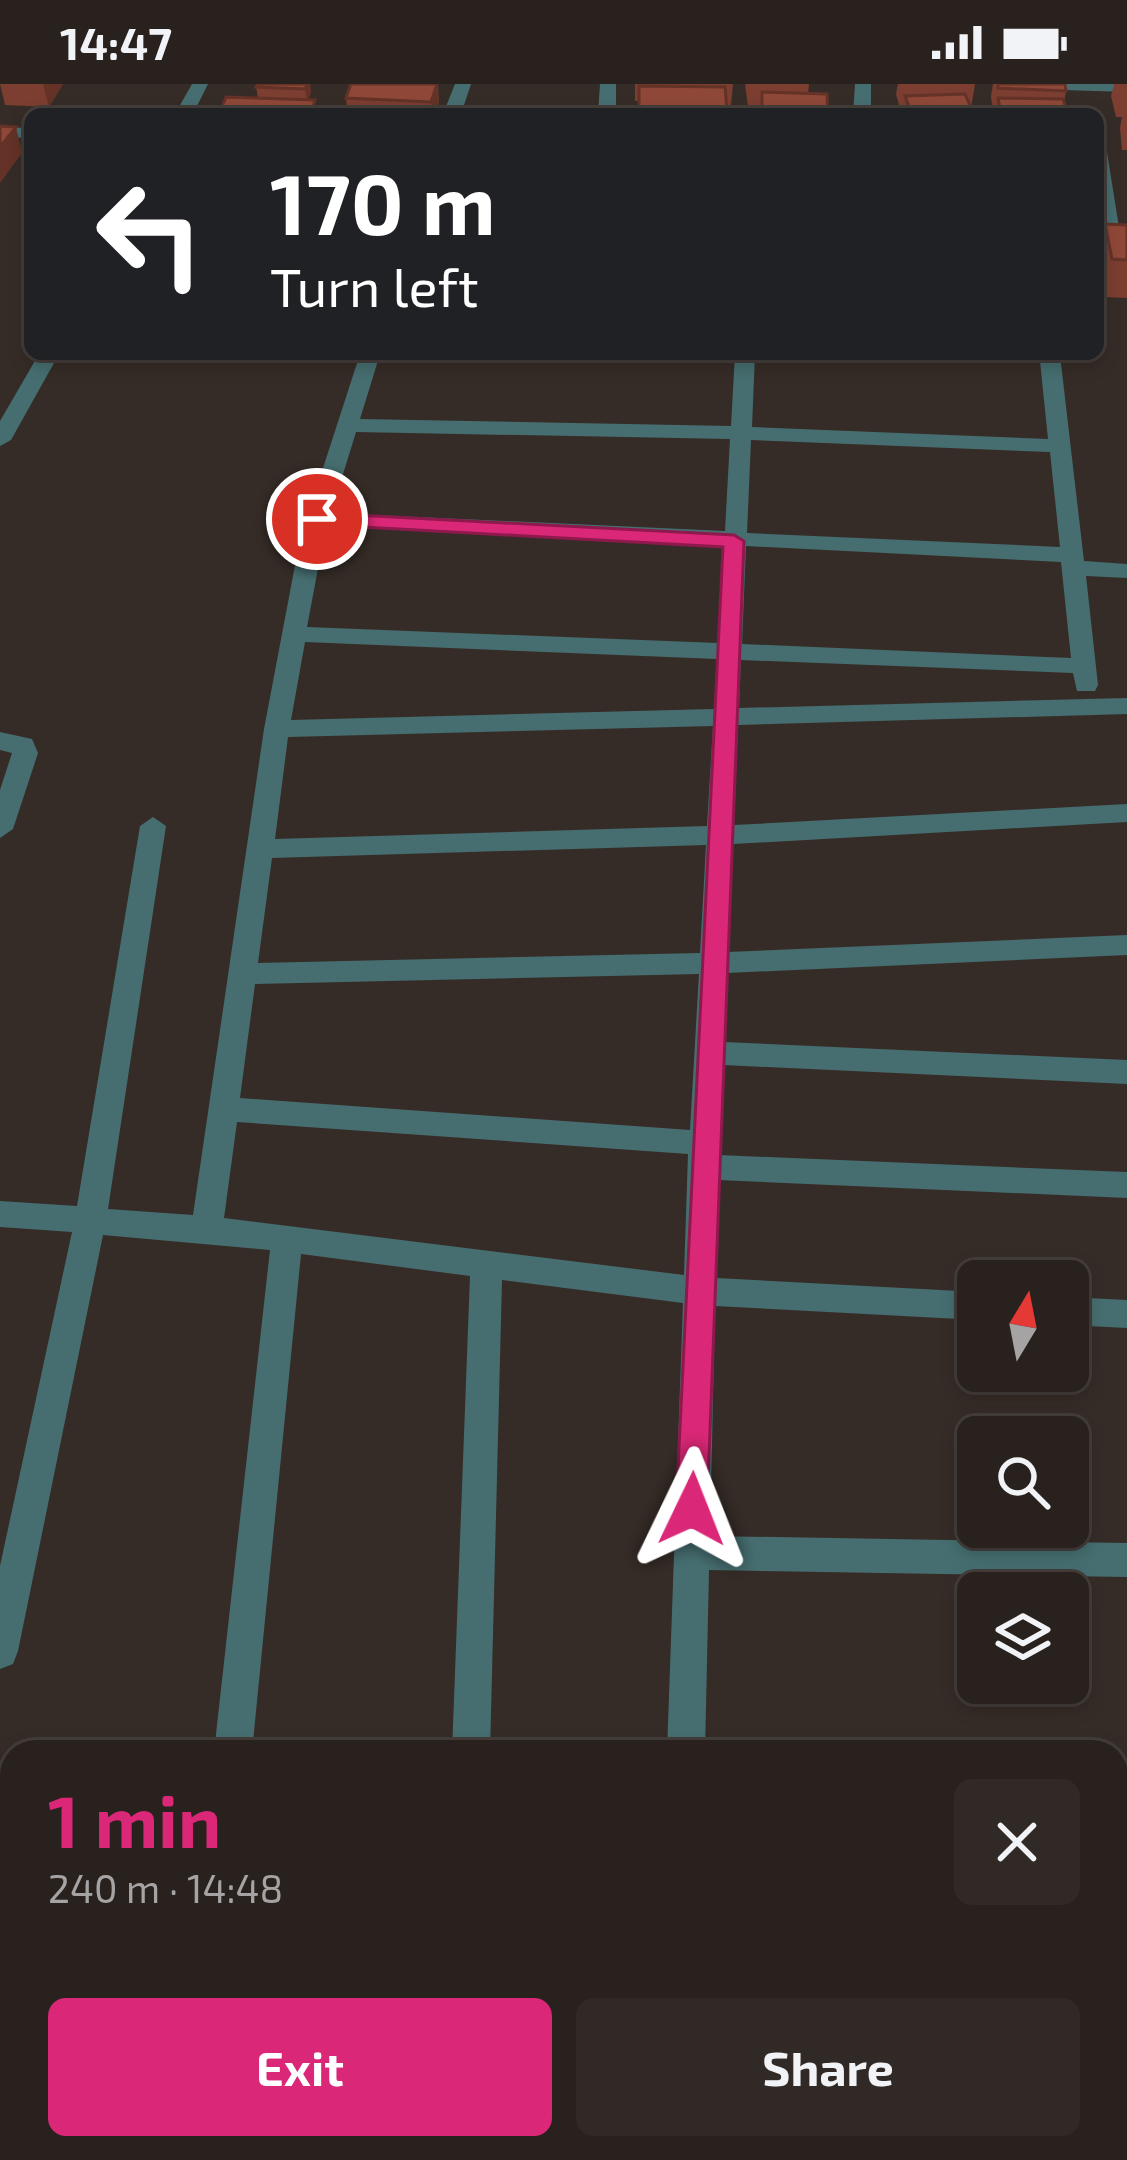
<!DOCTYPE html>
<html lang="en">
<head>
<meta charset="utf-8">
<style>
	:root { --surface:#28211d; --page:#302926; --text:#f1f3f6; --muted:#a5a3a4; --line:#443e3b; --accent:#db2777 }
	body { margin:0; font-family:"Exo 2",sans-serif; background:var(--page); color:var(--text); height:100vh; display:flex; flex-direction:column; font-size:45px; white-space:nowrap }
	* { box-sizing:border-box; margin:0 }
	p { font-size:39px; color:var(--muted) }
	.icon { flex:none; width:66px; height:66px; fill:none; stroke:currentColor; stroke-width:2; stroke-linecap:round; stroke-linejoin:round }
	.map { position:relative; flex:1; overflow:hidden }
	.side { position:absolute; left:0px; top:1656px; width:1128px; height:420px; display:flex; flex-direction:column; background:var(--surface); border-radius:36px 36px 0 0; box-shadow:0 6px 18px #0003,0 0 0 3px var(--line) }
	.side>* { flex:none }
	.top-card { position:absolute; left:24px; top:24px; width:1080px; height:252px; border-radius:18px; box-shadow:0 6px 18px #0003,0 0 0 3px var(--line); background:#202124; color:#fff; overflow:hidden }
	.needle { width:78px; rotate:10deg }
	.buttons { position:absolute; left:957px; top:1176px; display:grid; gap:24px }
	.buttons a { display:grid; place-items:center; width:132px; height:132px; border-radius:18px; background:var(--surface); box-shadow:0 6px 18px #0003,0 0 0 3px var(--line); font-size:60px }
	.pin { position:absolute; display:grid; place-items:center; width:102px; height:102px; color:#fff; margin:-51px; border:6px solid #fff; border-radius:50%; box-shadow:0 3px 12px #0007 }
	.me { position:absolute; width:132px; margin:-66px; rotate:2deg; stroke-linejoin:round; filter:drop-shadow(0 0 9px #0008) }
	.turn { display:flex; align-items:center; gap:42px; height:252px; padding:0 48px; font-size:54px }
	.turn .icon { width:156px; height:156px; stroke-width:2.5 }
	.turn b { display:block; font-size:84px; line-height:102px }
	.round { display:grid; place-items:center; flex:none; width:126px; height:126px; border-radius:18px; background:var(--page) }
	.overview { display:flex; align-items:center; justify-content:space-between; height:204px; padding:0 48px }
	h1 { font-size:72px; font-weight:700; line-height:90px; color:var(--accent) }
	.primary-button { display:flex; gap:24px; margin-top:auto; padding:24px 48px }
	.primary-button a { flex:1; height:138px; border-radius:18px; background:var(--accent); color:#fff; font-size:48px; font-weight:700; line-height:138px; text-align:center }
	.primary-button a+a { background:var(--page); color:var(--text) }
	.status { display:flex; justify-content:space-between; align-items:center; height:84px; padding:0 60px; background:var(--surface); direction:ltr }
	.status svg { height:33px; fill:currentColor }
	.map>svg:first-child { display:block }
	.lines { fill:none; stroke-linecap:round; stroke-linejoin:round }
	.minor { fill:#466e70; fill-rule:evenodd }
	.wall { fill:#7b3e30 }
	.shaded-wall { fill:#643227 }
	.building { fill:#8f4838; stroke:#643227; stroke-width:3 }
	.route { fill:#db2777; stroke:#8e194d; stroke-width:3 }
</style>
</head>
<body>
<div class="status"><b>14:47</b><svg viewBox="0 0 49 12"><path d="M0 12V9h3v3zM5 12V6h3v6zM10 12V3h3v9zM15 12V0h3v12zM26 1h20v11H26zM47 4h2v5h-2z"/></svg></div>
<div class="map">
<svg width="1127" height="2076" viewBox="0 0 1127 2076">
	<rect width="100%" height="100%" fill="#362c27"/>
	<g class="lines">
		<g class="minor">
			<path d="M 192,0 L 208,0 L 193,30 L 175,30 Z"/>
			<path d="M 455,0 L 471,0 L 461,30 L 443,30 Z"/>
			<path d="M 600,0 L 616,0 L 616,30 L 598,30 Z"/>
			<path d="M 855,0 L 871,0 L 871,30 L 853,30 Z"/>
			<path d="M 1023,0 L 1127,0 L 1127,8 L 1031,5 Z"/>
			<path d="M 0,43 L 30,44 L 30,54 L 0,53 Z"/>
			<path d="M 1098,63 L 1107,68 L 1120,150 L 1111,156 L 1102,150 Z"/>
			<path d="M 39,270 L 59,270 L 11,356 L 0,362 L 0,337 Z"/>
			<path d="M 360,270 L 380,270 L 360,335 L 731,342 L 735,270 L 755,270 L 752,343 L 1048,355 L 1040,277 L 1018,270 L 1060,271 L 1084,477 L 1127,480 L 1127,494 L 1086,492 L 1098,601 L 1095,607 L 1077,607 L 1073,589 L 741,576 L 739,624 L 1127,614 L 1127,630 L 738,641 L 734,741 L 1127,720 L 1127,738 L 733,760 L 728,868 L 1127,851 L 1127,871 L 727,889 L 724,958 L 1127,976 L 1127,1000 L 723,981 L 719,1071 L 1127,1088 L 1127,1114 L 718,1096 L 716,1194 L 978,1208 L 978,1236 L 715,1222 L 710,1452 L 1127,1459 L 1127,1493 L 709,1486 L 705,1668 L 667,1668 L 683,1219 L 502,1196 L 490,1668 L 452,1668 L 470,1192 L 301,1170 L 252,1668 L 214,1668 L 270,1166 L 103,1151 L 18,1567 L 13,1580 L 0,1585 L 0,1482 L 72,1148 L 0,1143 L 0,1117 L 77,1122 L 140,742 L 153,733 L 166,742 L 108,1125 L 193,1131 L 264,645 L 300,455 ZM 356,348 L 730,355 L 725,447 L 331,429 ZM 751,356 L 1050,368 L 1060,463 L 747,449 ZM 326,442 L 724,461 L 718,559 L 307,543 ZM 746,462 L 1061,478 L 1071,574 L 742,560 ZM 305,558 L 717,575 L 714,625 L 291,636 ZM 713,642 L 707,742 L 275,755 L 288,653 ZM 706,761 L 700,869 L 258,879 L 272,774 ZM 699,890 L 690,1046 L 240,1014 L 255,900 ZM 237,1038 L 688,1070 L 684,1191 L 224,1134 Z"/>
			<path d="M 0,648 L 32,655 L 38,669 L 13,745 L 0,754 L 0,706 L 12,669 L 0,666 Z"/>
			<path d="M 1068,1213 L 1127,1216 L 1127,1244 L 1068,1241 Z"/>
			<rect x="1116" y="1722" width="11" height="38"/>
			<path d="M 1116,2001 L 1127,2005 L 1127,2050 L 1116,2046 Z"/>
			<path d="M 170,2064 L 212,2064 L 212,2076 L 168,2076 Z"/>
			<path d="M 441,2064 L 483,2064 L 483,2076 L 439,2076 Z"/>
		</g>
	</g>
	<g class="wall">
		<path d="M 0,0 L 63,0 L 49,23 L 5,21 Z"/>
		<path d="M 310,0 L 311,8 L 308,16 L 258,14 L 256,3 Z"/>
		<path d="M 351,0 L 438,0 L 439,22 L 437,30 L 341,30 L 347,26 L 346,14 Z"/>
		<path d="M 635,0 L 733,0 L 731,21 L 726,21 L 726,30 L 638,30 L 638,17 L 635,17 Z"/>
		<path d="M 745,0 L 809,0 L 808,10 L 828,30 L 760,30 L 761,22 L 748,22 Z"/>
		<path d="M 898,0 L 975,0 L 971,24 L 974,30 L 902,30 L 903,25 L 900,25 L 896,10 Z"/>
		<path d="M 993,0 L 1065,0 L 1066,7 L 1064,18 L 1068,30 L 993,30 L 991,12 Z"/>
		<path d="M 1114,0 L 1127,0 L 1127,66 L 1122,66 L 1120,44 L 1122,33 L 1116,33 L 1111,12 Z"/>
		<path d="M 1105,140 L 1127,141 L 1127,214 L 1102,213 L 1098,192 L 1098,168 Z"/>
	</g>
	<g class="shaded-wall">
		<path d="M 43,0 L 63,0 L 49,23 Z"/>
		<path d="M 307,0 L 310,0 L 311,8 L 307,19 L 305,5 Z"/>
		<path d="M 437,0 L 439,22 L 437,30 L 432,30 L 431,18 Z"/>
		<path d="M 16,43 L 22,69 L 0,99 L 0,63 Z"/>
	</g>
	<g class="building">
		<path d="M 258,0 L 307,0 L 305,5 L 256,3 Z"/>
		<path d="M 351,0 L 437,0 L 431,18 L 346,14 Z"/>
		<path d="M 998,0 L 1065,0 L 1066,7 L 998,4 Z"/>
		<path d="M 639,2 L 725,3 L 727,27 L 639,26 Z"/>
		<path d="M 762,8 L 827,10 L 828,30 L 762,28 Z"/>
		<path d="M 965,10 L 974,30 L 912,30 L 905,12 Z"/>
		<path d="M 226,13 L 315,16 L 311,30 L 219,30 Z"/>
		<path d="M 998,14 L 1063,15 L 1068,30 L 1001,30 Z"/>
		<path d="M 342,26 L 429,29 L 341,30 Z"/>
		<path d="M 0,42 L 16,43 L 0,63 Z"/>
		<path d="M 1105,140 L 1127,141 L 1127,176 L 1112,175 Z"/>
	</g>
	<path class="route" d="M 317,429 L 734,451 L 744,457 L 707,1425 L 703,1436 L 692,1440 L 680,1436 L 676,1425 L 723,463 L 310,440 L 310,431 Z"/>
</svg>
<div class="buttons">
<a><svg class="needle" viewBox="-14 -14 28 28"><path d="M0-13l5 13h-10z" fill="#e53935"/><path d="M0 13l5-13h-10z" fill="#a5a3a4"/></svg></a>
<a><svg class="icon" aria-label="search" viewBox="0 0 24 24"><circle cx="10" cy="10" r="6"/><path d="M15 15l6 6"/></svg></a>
<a><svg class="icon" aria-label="layers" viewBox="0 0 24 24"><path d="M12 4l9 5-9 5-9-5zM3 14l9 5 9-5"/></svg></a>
</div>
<div class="pin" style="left:317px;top:435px;background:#d93025"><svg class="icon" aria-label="arrive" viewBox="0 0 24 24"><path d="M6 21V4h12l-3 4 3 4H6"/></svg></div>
<svg class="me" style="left:692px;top:1425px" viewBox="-20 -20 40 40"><path d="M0-17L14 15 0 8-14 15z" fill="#db2777" stroke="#fff" stroke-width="4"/></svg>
<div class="top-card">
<div class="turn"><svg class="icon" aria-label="left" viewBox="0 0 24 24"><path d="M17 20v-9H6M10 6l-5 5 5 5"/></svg><div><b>170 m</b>Turn left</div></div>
</div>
<section class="side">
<div class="overview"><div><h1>1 min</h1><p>240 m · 14:48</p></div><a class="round"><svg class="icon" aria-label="close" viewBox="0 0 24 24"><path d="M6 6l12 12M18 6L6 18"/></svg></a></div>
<div class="primary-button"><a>Exit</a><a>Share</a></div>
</section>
</div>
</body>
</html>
